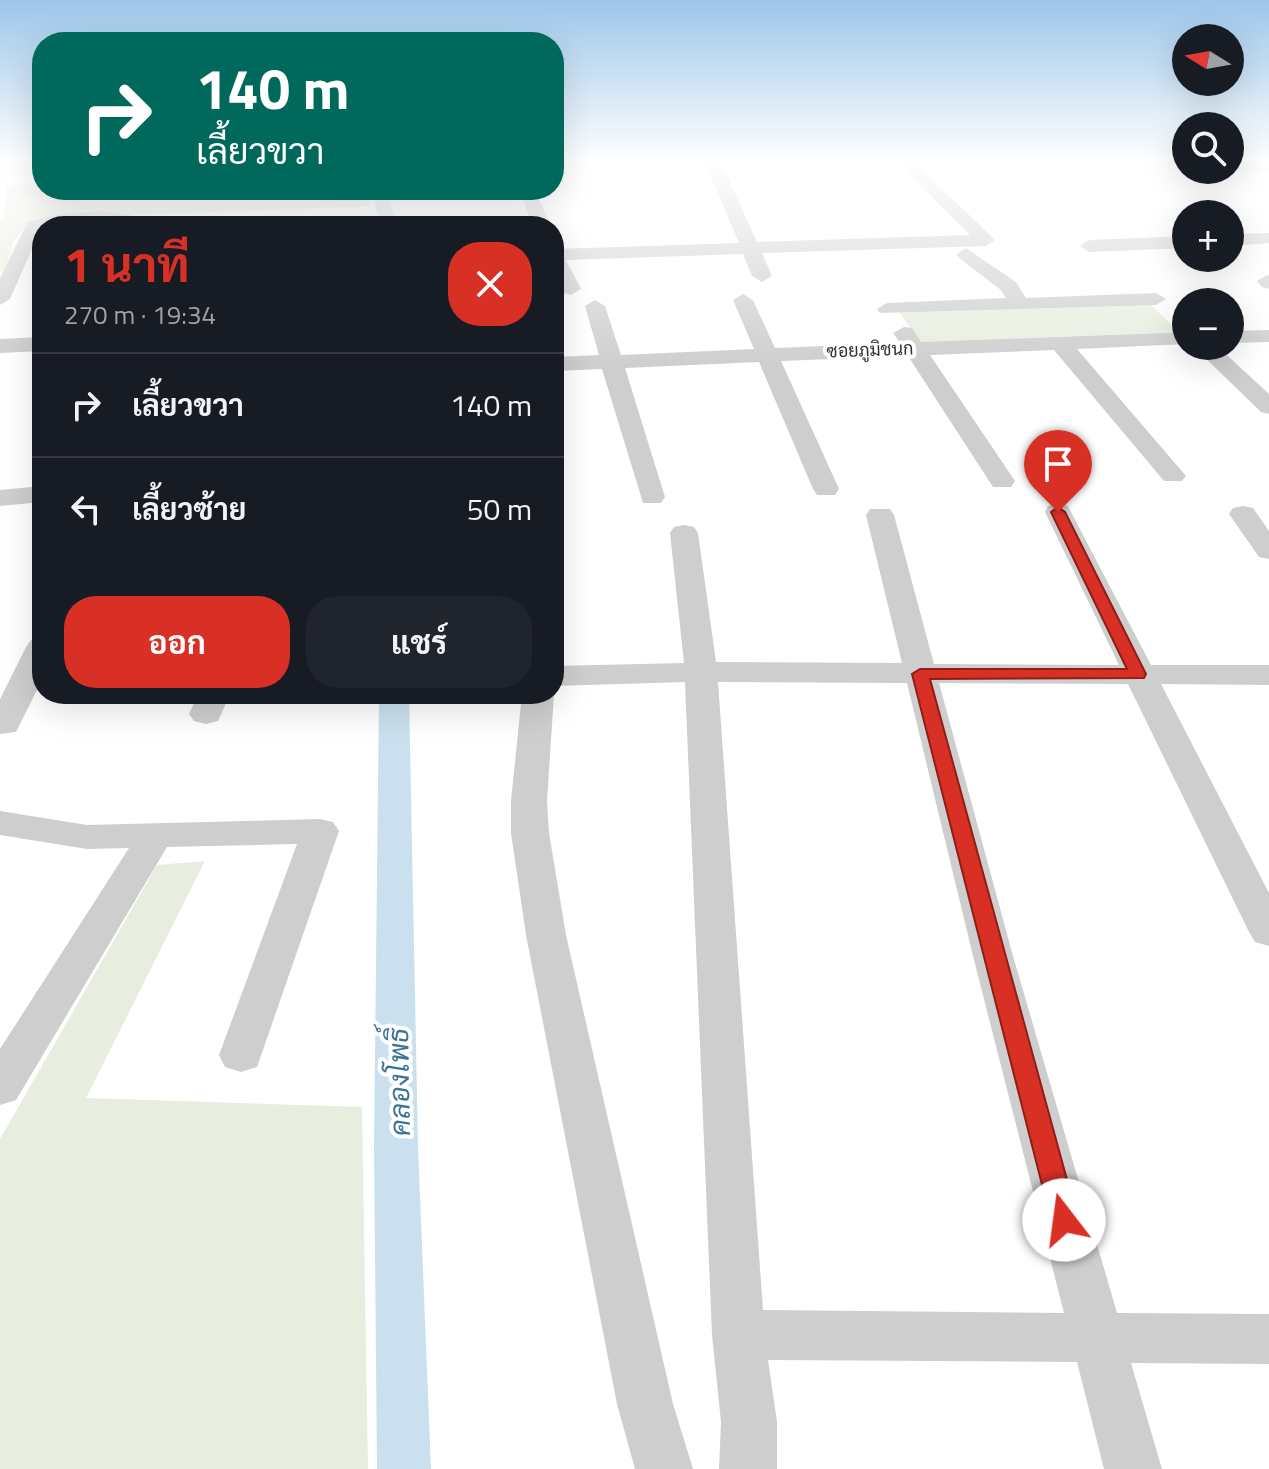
<!DOCTYPE html>
<html lang="th">
<head>
<meta charset="utf-8">
<style>
	:root { --surface:#171b24; --page:#20242c; --text:#f1f3f6; --muted:#9ea1a6; --line:#363941; --accent:#d93025 }
	body { margin:0; font-family:"Titillium Web",Sarabun,sans-serif; background:var(--page); color:var(--text); height:100vh; display:flex; flex-direction:column; font-size:30px; white-space:nowrap }
	* { box-sizing:border-box; margin:0 }
	p { font-size:26px; color:var(--muted) }
	.icon { flex:none; width:44px; height:44px; fill:none; stroke:currentColor; stroke-width:2; stroke-linecap:round; stroke-linejoin:round }
	.map { position:relative; flex:1; overflow:hidden }
	.panel { position:absolute; left:32px; top:216px; width:532px; height:488px; display:flex; flex-direction:column; background:var(--surface); border-radius:32px; box-shadow:0 8px 32px #0002 }
	.panel>* { flex:none }
	.banner { position:absolute; left:32px; top:32px; width:532px; height:168px; border-radius:32px; box-shadow:0 8px 32px #0002; background:#00695c; color:#fff; overflow:hidden }
	.needle { width:52px; rotate:281deg }
	.controls { position:absolute; left:1172px; top:24px; display:grid; gap:16px }
	.controls a { display:grid; place-items:center; width:72px; height:72px; border-radius:50%; background:var(--surface); box-shadow:0 8px 32px #0002; font-size:40px }
	.pin { position:absolute; display:grid; place-items:center; width:68px; height:68px; color:#fff; margin:-82px -34px; border-radius:50% 50% 50% 0; rotate:-45deg; box-shadow:0 0 8px #0007 }
	.pin .icon { rotate:45deg }
	.me { position:absolute; width:88px; margin:-44px; rotate:345deg; stroke-linejoin:round; filter:drop-shadow(0 0 6px #0008) }
	.turn { display:flex; align-items:center; gap:28px; height:168px; padding:0 32px; font-size:36px }
	.turn .icon { width:104px; height:104px; stroke-width:2.5 }
	.turn b { display:block; font-size:56px; line-height:68px }
	.round { display:grid; place-items:center; flex:none; width:84px; height:84px; border-radius:32px; background:var(--page) }
	.head { display:flex; align-items:center; justify-content:space-between; height:136px; padding:0 32px }
	h1 { font-size:48px; font-weight:700; line-height:60px; color:var(--accent) }
	.button { display:flex; gap:16px; margin-top:auto; padding:16px 32px }
	.button a { flex:1; height:92px; border-radius:32px; background:var(--accent); color:#fff; font-size:32px; font-weight:700; line-height:92px; text-align:center }
	.button a+a { background:var(--page); color:var(--text) }
	ul { padding:0; list-style:none }
	li { display:flex; align-items:center; gap:24px; height:104px; padding:0 32px; border-top:2px solid var(--line) }
	li div { flex:1 }
	li b { display:block; font-size:30px }
	li em { font-style:normal }
	.map>svg:first-child { display:block }
	.green { fill:#e7eedf }
	.lines { fill:none; stroke-linecap:round; stroke-linejoin:round }
	.canal { fill:#cbe0ee; fill-rule:evenodd }
	.minor { fill:#cecece; fill-rule:evenodd }
	.route { fill:#d93025; stroke:#8d1f18; stroke-width:2 }
	.labels { text-anchor:middle; stroke-width:8; stroke-linejoin:round; paint-order:stroke }
	.far-street-label { font-size:18px; fill:#313131; stroke:#fff }
	.near-water-label { font-size:28px; font-style:italic; fill:#3b7397; stroke:#fff }
</style>
</head>
<body>
<div class="map">
<svg width="1269" height="1469" viewBox="0 0 1269 1469">
	<rect width="100%" height="100%" fill="#fff"/>
	<g class="green">
		<path d="M 42,183 L 42,190 L 368,190 L 370,206 L 31,219 L 14,240 L 5,271 L 0,271 L 0,219 L 3,219 L 7,186 Z"/>
		<path d="M 1148,302 L 1179,332 L 920,342 L 899,312 Z"/>
		<path d="M 205,861 L 86,1098 L 362,1107 L 368,1469 L 0,1469 L 0,1139 L 157,865 Z"/>
	</g>
	<g class="lines">
		<g class="canal">
			<path d="M 372,190 L 388,190 L 396,226 L 380,226 Z"/>
			<path d="M 379,694 L 409,694 L 418,1146 L 431,1469 L 377,1469 L 374,1146 Z"/>
		</g>
		<g class="minor">
			<path d="M 704,160 L 720,160 L 757,242 L 970,235 L 895,160 L 912,160 L 995,240 L 986,246 L 762,253 L 772,276 L 762,282 L 752,276 L 743,254 L 566,260 L 581,289 L 571,295 L 564,293 L 554,274 L 554,249 L 739,243 Z"/>
			<path d="M 1269,162 L 1269,172 L 1247,173 L 1239,168 L 1247,163 Z"/>
			<path d="M 519,190 L 535,190 L 551,226 L 533,226 Z"/>
			<path d="M 103,211 L 146,218 L 148,226 L 103,222 L 42,226 L 10,299 L 0,305 L 0,278 L 28,221 L 56,215 Z"/>
			<path d="M 1269,233 L 1269,243 L 1230,246 L 1230,234 Z"/>
			<path d="M 1186,236 L 1186,248 L 1089,252 L 1080,246 L 1089,240 Z"/>
			<path d="M 966,248 L 1016,282 L 1026,298 L 1156,293 L 1166,299 L 1156,305 L 880,313 L 877,309 L 887,303 L 1006,298 L 1001,290 L 959,258 L 957,254 Z"/>
			<path d="M 1267,275 L 1269,276 L 1269,289 L 1262,287 L 1257,281 Z"/>
			<path d="M 743,294 L 753,300 L 775,348 L 900,343 L 893,333 L 904,327 L 912,328 L 921,342 L 1186,332 L 1186,344 L 1077,349 L 1186,476 L 1182,481 L 1164,481 L 1054,350 L 930,355 L 1015,481 L 1011,487 L 993,487 L 908,356 L 781,361 L 839,489 L 835,495 L 817,495 L 813,489 L 759,362 L 625,368 L 665,497 L 661,503 L 643,503 L 602,369 L 554,371 L 554,357 L 599,355 L 585,306 L 595,300 L 605,306 L 621,355 L 754,349 L 733,300 Z"/>
			<path d="M 1269,330 L 1269,342 L 1230,343 L 1230,331 Z"/>
			<path d="M 42,337 L 42,351 L 0,353 L 0,339 Z"/>
			<path d="M 1193,346 L 1217,346 L 1269,394 L 1269,414 L 1261,412 Z"/>
			<path d="M 42,486 L 42,502 L 0,506 L 0,490 Z"/>
			<path d="M 1058,504 L 1068,506 L 1071,512 L 1151,665 L 1269,665 L 1269,685 L 1161,684 L 1269,893 L 1269,946 L 1255,942 L 1249,932 L 1128,684 L 939,683 L 1013,956 L 1117,1313 L 1269,1314 L 1269,1364 L 1131,1363 L 1162,1469 L 1104,1469 L 1077,1362 L 768,1360 L 777,1422 L 777,1469 L 719,1469 L 721,1422 L 712,1335 L 685,682 L 554,686 L 554,666 L 684,663 L 670,533 L 674,527 L 684,525 L 694,527 L 698,533 L 716,662 L 902,663 L 866,515 L 870,509 L 890,509 L 894,515 L 934,664 L 1119,665 L 1045,512 L 1048,506 ZM 718,682 L 907,683 L 973,956 L 1064,1313 L 763,1310 Z"/>
			<path d="M 1243,506 L 1253,508 L 1269,531 L 1269,559 L 1259,557 L 1229,514 L 1233,508 Z"/>
			<path d="M 42,638 L 42,680 L 16,732 L 0,734 L 0,699 L 26,647 L 31,640 Z"/>
			<path d="M 198,694 L 230,694 L 218,721 L 206,724 L 194,721 L 189,714 Z"/>
			<path d="M 522,694 L 554,694 L 547,801 L 549,833 L 566,935 L 673,1404 L 693,1469 L 635,1469 L 617,1404 L 526,935 L 511,833 L 511,801 Z"/>
			<path d="M 0,811 L 87,825 L 320,819 L 333,822 L 339,831 L 257,1067 L 241,1072 L 225,1067 L 219,1055 L 297,844 L 167,847 L 16,1100 L 0,1105 L 0,1049 L 129,848 L 87,849 L 0,835 Z"/>
		</g>
	</g>
	<linearGradient id="sky" x2="0" y2="1"><stop stop-color="#9cc6ea"/><stop offset="0.44" stop-color="#fff"/><stop offset="1" stop-color="#fff" stop-opacity="0"/></linearGradient>
	<rect width="1269" height="366" fill="url(#sky)"/>
	<path class="route" d="M 1058,507 L 1065,512 L 1146,674 L 1144,678 L 930,679 L 1078,1220 L 1074,1228 L 1064,1231 L 1055,1228 L 1051,1220 L 912,674 L 920,669 L 1127,669 L 1051,512 Z"/>
	<g class="labels">
		<g class="far-street-label">
			<text transform="translate(870 350) rotate(-2)" y="6">ซอยภูมิชนก</text>
		</g>
		<g class="near-water-label">
			<text transform="translate(399 1082) rotate(-91)" y="10">คลองโพธิ์</text>
		</g>
	</g>
</svg>
<div class="controls">
<a><svg class="needle" viewBox="-14 -14 28 28"><path d="M0-13l5 13h-10z" fill="#e53935"/><path d="M0 13l5-13h-10z" fill="#9ea1a6"/></svg></a>
<a><svg class="icon" aria-label="search" viewBox="0 0 24 24"><circle cx="10" cy="10" r="6"/><path d="M15 15l6 6"/></svg></a>
<a>+</a>
<a>−</a>
</div>
<div class="pin" style="left:1058px;top:512px;background:#d93025"><svg class="icon" aria-label="arrive" viewBox="0 0 24 24"><path d="M6 21V4h12l-3 4 3 4H6"/></svg></div>
<svg class="me" style="left:1064px;top:1220px" viewBox="-20 -20 40 40"><circle r="19" fill="#fff"/><path d="M0-13L10 11 0 6-10 11z" fill="#d93025"/></svg>
<div class="banner">
<div class="turn"><svg class="icon" aria-label="right" viewBox="0 0 24 24"><path d="M7 20v-9h11M14 6l5 5-5 5"/></svg><div><b>140 m</b>เลี้ยวขวา</div></div>
</div>
<section class="panel">
<div class="head"><div><h1>1 นาที</h1><p>270 m · 19:34</p></div><a class="round" style="background:#d93025;color:#fff"><svg class="icon" aria-label="close" viewBox="0 0 24 24"><path d="M6 6l12 12M18 6L6 18"/></svg></a></div>
<ul>
<li><svg class="icon" aria-label="right" viewBox="0 0 24 24"><path d="M7 20v-9h11M14 6l5 5-5 5"/></svg><div><b>เลี้ยวขวา</b></div><em>140 m</em></li>
<li><svg class="icon" aria-label="left" viewBox="0 0 24 24"><path d="M17 20v-9H6M10 6l-5 5 5 5"/></svg><div><b>เลี้ยวซ้าย</b></div><em>50 m</em></li>
</ul>
<div class="button"><a>ออก</a><a>แชร์</a></div>
</section>
</div>
</body>
</html>
